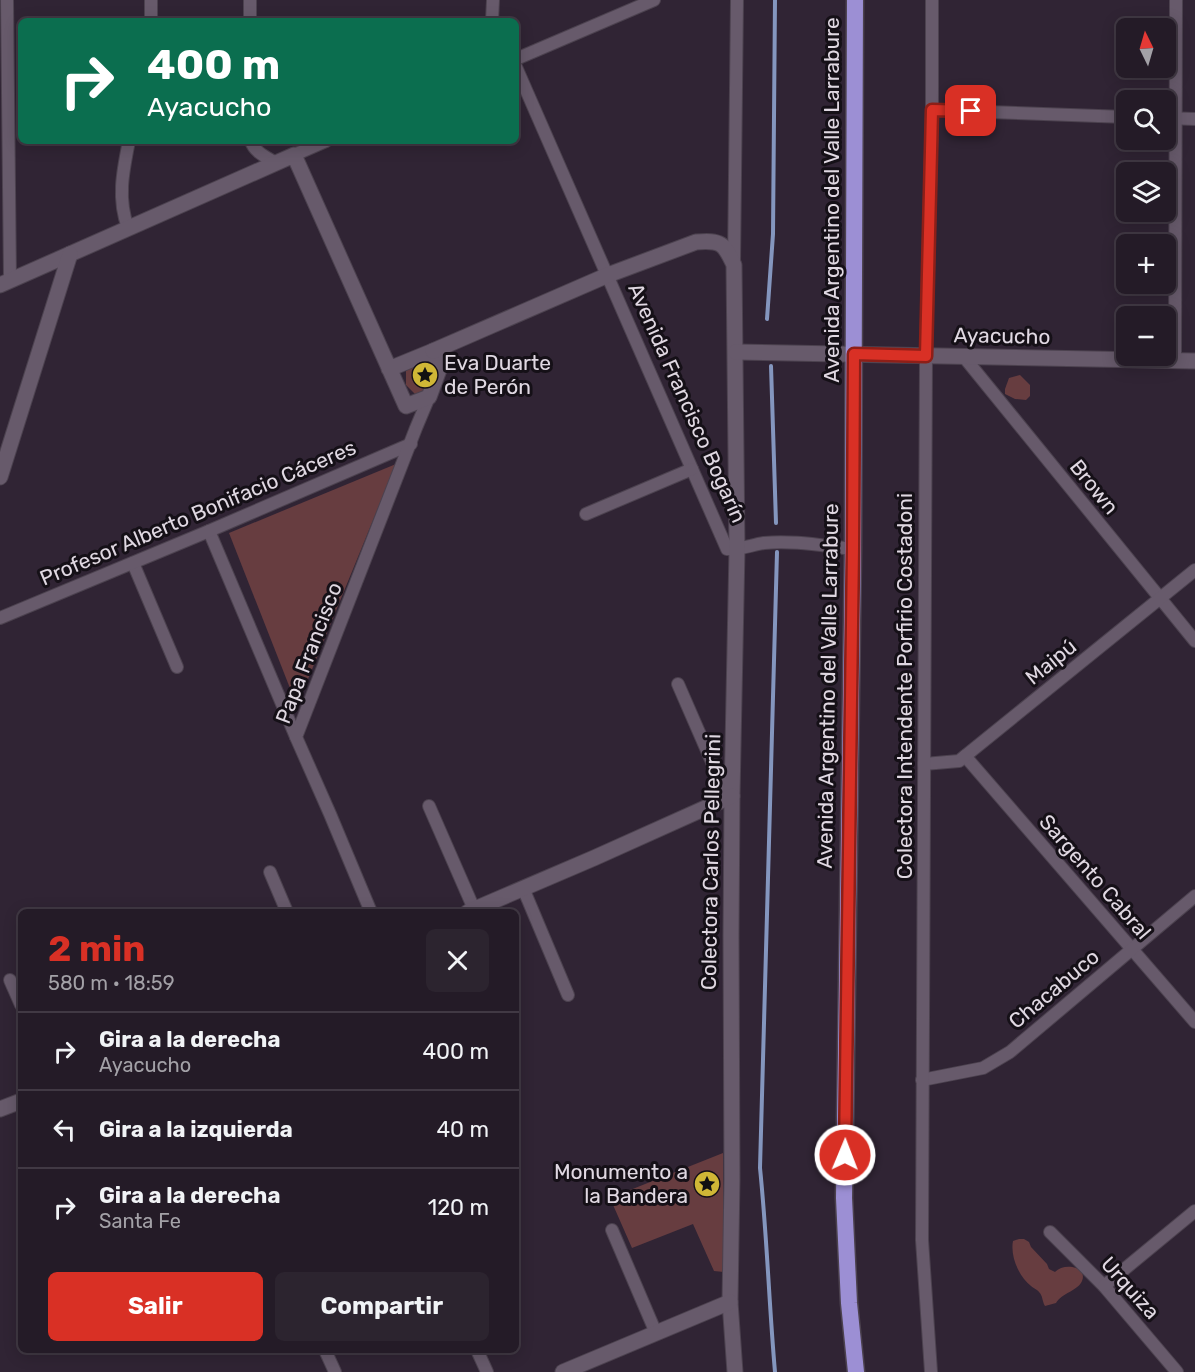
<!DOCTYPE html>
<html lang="es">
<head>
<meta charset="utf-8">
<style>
	:root { --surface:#241b27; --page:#2c242f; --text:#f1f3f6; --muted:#a3a1a7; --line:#413944; --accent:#d93025 }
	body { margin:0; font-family:Rubik,sans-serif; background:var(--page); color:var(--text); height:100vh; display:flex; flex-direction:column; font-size:22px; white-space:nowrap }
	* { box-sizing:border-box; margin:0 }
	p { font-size:20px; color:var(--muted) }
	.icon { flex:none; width:33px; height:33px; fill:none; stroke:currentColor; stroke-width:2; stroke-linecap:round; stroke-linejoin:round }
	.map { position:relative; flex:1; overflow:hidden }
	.sheet { position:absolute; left:18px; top:909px; width:501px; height:444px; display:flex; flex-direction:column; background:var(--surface); border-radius:9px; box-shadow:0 3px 15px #0003,0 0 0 2px var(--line) }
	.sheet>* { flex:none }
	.guide { position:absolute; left:18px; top:18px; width:501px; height:126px; border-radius:9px; box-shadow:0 3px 15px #0003,0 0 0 2px var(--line); background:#0b6e4f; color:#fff; overflow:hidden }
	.needle { width:39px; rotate:355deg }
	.controls { position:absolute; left:1116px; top:18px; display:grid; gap:12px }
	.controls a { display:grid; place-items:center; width:60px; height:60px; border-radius:9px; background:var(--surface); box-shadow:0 3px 15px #0003,0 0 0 2px var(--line); font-size:30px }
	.pin { position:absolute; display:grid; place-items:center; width:51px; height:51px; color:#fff; margin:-26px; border-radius:12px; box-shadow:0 3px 9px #0006 }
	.me { position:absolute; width:66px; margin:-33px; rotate:1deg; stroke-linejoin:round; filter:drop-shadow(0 0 4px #0008) }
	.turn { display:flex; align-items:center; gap:21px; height:126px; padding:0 30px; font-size:27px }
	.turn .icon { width:78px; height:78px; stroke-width:2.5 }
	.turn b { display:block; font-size:42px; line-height:51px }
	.round { display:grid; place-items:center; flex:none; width:63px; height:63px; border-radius:9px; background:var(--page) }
	.overview { display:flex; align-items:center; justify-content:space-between; height:102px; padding:0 30px }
	h1 { font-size:36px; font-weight:700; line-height:45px; color:var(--accent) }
	.button { display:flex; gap:12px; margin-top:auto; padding:12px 30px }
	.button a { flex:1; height:69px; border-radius:9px; background:var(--accent); color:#fff; font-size:24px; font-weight:700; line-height:69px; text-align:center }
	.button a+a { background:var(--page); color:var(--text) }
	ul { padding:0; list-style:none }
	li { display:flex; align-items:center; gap:18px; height:78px; padding:0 30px; border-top:2px solid var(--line) }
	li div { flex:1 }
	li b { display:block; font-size:22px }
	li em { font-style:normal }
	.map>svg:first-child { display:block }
	.green { fill:#673d40 }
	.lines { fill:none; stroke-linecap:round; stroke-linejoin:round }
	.stream { stroke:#8496be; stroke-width:4 }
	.minor-casing { stroke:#4c424f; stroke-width:14 }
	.tertiary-casing { stroke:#4c424f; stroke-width:17 }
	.trunk-casing { stroke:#4c424f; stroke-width:19 }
	.minor { stroke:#675a6b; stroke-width:12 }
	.tertiary { stroke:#675a6b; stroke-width:15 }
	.trunk { stroke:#9c8fd4; stroke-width:16 }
	.route-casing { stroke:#8d1f18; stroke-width:15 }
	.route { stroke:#d93025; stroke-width:10 }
	.labels { text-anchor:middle; stroke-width:6; stroke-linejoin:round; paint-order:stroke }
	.street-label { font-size:21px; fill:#e0d8e2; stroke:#151017 }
	.poi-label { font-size:21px; fill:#e0d8e2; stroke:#151017; text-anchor:start }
</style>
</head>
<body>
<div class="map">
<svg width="1195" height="1372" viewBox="0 0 1195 1372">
	<rect width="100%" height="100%" fill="#302434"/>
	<g class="green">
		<path d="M 418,363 L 427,364 L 431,374 L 424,392 L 415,394 L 406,385 L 406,371 Z"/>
		<path d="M 1020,375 L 1030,385 L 1030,396 L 1026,400 L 1015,399 L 1005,394 L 1005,389 L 1009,378 Z"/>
		<path d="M 396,464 L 297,706 L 229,533 Z"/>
		<path d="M 723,1153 L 724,1272 L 714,1271 L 693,1224 L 632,1248 L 610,1198 Z"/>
		<path d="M 1019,1239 L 1024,1239 L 1029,1242 L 1031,1247 L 1047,1264 L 1049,1269 L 1055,1272 C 1064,1262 1088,1267 1082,1281 C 1079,1290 1062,1293 1056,1303 L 1045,1306 C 1042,1301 1043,1296 1039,1292 C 1038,1290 1033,1288 1031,1286 C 1019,1277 1010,1256 1013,1241 Z"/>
	</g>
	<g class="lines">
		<g class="stream">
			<path d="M 767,319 L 773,234 L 775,0"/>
			<path d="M 771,366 L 776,523"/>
			<path d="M 775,1372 C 769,1304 767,1236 760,1168 L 777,552"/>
		</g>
		<defs>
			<g id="minor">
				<path d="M 7,0 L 10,280"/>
				<path d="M 151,0 L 151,21"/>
				<path d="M 250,21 L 250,0"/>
				<path d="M 492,21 L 493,0"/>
				<path d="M 516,59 L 654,0"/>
				<path d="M 516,67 L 727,549 C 740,550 751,545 764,543 C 793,540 824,546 853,549"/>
				<path d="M 932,110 L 1126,117"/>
				<path d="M 1166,118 L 1195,119"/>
				<path d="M 251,141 C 254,152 266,157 276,163"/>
				<path d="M 294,155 L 326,141"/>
				<path d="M 128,228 C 117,198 123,171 129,141"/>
				<path d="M 734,265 L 737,0"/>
				<path d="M 964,357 L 1195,641"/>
				<path d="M 1175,361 L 1176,0"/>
				<path d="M 586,514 L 692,469"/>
				<path d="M 209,531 L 296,737"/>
				<path d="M 133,563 L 177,667"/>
				<path d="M 0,618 L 209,531 L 411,444"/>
				<path d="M 678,684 L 722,785 L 732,796"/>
				<path d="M 965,756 L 1195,1022"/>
				<path d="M 924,764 L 959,761 L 1195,570"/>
				<path d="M 429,806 L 474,909"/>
				<path d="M 270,872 L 287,912"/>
				<path d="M 523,888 L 568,995"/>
				<path d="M 371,912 L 330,814 L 296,737 L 416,428 L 429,397"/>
				<path d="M 10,980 L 21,1005"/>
				<path d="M 922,1080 L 983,1068 L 1010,1052 L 1195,896"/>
				<path d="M 612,1230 L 656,1333"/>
				<path d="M 1050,1232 L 1104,1286 L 1177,1372"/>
				<path d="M 1104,1286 L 1195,1211"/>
				<path d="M 325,1350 L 335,1372"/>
				<path d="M 477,1350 L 487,1372"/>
				<path d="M 931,1372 L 922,1240 L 926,356 L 932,110 L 932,0"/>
			</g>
			<g id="tertiary">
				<path d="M 0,285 L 294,155 L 406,406 L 429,397 L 440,367 L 433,351 L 389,369"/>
				<path d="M 433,351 L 608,275 L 696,242 C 721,240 724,243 734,265 L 737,549 L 732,796 L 731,935 L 732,1179 L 730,1302 L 735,1372"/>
				<path d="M 736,352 L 1195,361"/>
				<path d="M 0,477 L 70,254"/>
				<path d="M 468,912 L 594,858 L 732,796"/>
				<path d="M 0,1109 L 21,1101"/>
				<path d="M 563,1372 L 730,1302"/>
			</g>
			<path id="trunk" d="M 855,0 L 853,549 L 844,1198 L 849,1303 L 856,1372"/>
		</defs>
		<use href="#minor" class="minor-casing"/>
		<use href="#tertiary" class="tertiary-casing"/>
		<use href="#trunk" class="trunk-casing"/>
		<use href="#minor" class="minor"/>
		<use href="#tertiary" class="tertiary"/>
		<use href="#trunk" class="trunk"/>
	</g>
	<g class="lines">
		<defs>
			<path id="route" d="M 845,1155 L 853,549 L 854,354 L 926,356 L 932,110 L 971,111"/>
		</defs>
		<use href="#route" class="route-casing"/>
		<use href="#route" class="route"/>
	</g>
	<defs>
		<symbol id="sight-disc" viewBox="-11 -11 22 22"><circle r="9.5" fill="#d0b736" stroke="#151017"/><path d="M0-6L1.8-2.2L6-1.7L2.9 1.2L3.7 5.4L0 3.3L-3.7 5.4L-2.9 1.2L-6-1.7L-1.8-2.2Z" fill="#111"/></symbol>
	</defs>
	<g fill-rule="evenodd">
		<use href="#sight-disc" x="410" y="360" width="30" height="30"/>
		<use href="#sight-disc" x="692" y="1169" width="30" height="30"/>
	</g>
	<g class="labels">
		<g class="street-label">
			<text transform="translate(832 200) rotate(-90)" y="7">Avenida Argentino del Valle Larrabure</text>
			<text transform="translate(1002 336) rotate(1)" y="7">Ayacucho</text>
			<text transform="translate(687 403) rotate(66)" y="7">Avenida Francisco Bogarín</text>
			<text transform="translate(1094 487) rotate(51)" y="7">Brown</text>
			<text transform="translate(198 513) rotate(-23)" y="7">Profesor Alberto Bonifacio Cáceres</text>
			<text transform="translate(309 653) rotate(-69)" y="7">Papa Francisco</text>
			<text transform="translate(1051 662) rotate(-39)" y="7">Maipú</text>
			<text transform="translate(828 686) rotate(-89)" y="7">Avenida Argentino del Valle Larrabure</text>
			<text transform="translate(905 686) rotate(-90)" y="7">Colectora Intendente Porfirio Costadoni</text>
			<text transform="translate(711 862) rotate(-89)" y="7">Colectora Carlos Pellegrini</text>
			<text transform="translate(1095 877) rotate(49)" y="7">Sargento Cabral</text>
			<text transform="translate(1054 989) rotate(-40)" y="7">Chacabuco</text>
			<text transform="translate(1130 1288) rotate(48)" y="7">Urquiza</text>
		</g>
		<g class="poi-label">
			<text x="444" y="370">Eva Duarte<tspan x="444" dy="24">de Perón</tspan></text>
			<text x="688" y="1179" text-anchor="end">Monumento a<tspan x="688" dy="24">la Bandera</tspan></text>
		</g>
	</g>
</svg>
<div class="controls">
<a><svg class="needle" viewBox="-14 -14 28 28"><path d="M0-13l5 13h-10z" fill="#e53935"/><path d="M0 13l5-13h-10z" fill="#a3a1a7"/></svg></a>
<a><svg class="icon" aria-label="search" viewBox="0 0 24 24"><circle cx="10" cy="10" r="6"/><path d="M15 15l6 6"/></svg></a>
<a><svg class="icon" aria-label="layers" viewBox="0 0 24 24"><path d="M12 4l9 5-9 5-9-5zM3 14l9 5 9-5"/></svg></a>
<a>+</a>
<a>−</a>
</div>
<div class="pin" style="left:971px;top:111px;background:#d93025"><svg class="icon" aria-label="arrive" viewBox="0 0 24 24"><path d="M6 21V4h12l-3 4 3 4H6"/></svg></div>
<svg class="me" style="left:845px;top:1155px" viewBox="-20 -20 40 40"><circle r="17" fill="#d93025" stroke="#fff" stroke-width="3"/><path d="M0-11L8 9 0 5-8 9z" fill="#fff"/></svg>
<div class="guide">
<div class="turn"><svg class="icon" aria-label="right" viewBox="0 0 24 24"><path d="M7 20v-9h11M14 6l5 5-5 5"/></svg><div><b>400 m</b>Ayacucho</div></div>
</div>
<section class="sheet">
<div class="overview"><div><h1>2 min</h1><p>580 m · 18:59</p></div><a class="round"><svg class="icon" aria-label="close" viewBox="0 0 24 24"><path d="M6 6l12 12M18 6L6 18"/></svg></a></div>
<ul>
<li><svg class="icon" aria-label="right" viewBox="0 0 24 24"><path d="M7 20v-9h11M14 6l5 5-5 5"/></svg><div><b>Gira a la derecha</b><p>Ayacucho</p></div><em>400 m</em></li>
<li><svg class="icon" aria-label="left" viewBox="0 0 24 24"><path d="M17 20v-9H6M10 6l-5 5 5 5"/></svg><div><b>Gira a la izquierda</b></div><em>40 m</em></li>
<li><svg class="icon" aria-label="right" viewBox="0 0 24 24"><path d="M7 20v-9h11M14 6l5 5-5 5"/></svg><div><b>Gira a la derecha</b><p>Santa Fe</p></div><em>120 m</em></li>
</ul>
<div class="button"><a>Salir</a><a>Compartir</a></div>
</section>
</div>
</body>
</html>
